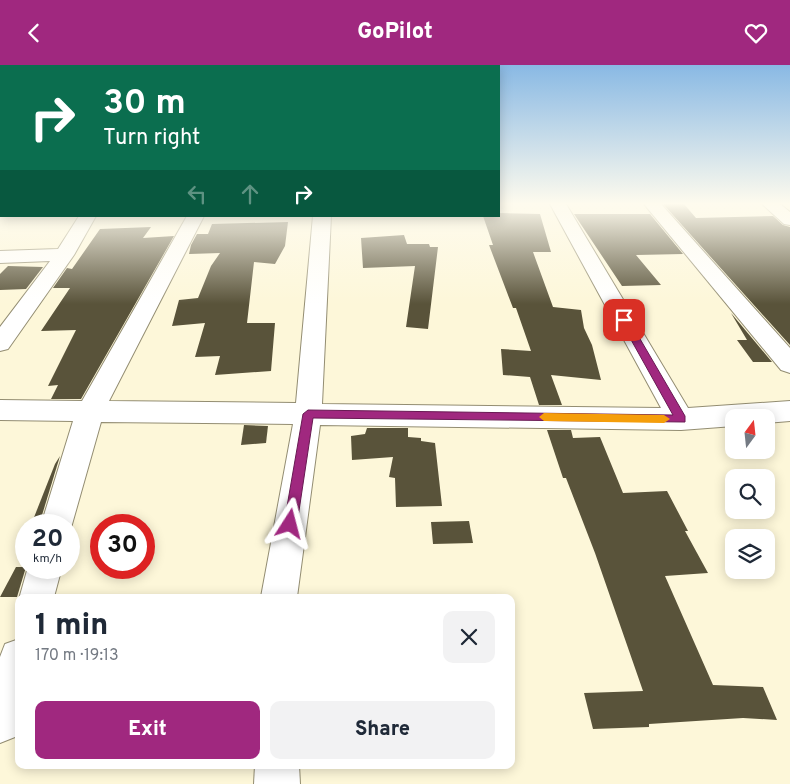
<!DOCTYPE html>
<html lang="en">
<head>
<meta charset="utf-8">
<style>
	:root { --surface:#fff; --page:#f2f2f3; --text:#1f2937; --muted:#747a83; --accent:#a0287f }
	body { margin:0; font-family:Overpass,sans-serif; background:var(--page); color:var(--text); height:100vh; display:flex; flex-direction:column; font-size:19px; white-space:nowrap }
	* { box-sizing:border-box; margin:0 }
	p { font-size:16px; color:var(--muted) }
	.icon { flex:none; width:28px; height:28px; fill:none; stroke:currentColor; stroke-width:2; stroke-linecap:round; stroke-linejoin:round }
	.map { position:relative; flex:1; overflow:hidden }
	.drawer { position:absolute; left:15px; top:529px; width:500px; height:175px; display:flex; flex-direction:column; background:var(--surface); border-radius:10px; box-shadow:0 2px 12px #0003 }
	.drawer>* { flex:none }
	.hud { position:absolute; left:0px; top:0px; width:500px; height:152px; box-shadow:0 2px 12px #0003; background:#0b6e4f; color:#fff; overflow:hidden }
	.needle { width:32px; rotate:15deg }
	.fabs { position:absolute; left:725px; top:344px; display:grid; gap:10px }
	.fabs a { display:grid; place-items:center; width:50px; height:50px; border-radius:10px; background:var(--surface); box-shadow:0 2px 12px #0003; font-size:25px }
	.speed { position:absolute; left:15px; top:449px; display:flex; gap:10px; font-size:25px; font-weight:700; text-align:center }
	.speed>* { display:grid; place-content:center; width:65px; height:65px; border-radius:50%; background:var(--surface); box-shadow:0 2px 12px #0003; line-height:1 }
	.speed small { font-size:12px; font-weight:400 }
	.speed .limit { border:8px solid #d22; background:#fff; color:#111 }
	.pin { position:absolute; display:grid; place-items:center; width:42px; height:42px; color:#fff; margin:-21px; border-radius:10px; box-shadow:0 2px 8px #0006 }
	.me { position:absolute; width:55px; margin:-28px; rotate:9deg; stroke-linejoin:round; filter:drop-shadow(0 0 4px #0008) }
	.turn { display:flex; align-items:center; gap:18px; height:105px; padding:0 20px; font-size:22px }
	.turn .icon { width:65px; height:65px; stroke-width:2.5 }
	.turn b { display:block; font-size:35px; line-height:42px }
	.lanes { display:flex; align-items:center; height:48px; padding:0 20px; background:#0003; justify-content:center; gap:25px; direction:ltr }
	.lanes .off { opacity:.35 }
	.round { display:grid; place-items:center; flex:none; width:52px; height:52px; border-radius:10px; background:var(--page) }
	.overview { display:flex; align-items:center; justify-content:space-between; height:85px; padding:0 20px }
	h1 { font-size:30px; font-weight:800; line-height:38px }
	.primary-button { display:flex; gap:10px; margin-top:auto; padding:10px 20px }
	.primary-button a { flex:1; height:58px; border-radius:10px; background:var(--accent); color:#fff; font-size:20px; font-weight:800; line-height:58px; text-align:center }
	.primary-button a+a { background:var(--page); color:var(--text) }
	header { display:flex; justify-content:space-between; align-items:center; height:65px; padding:0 20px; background:var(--accent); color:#fff; font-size:22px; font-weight:800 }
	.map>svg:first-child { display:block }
	.building { fill:#59533a }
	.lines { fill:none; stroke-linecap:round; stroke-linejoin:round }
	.minor-casing { stroke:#938d72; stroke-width:2 }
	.minor { fill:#fff; fill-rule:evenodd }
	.route { fill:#a0287f; stroke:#681a53 }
	.slow { fill:#f59e0b }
</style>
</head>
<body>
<header><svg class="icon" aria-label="back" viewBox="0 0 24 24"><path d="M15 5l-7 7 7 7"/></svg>GoPilot<svg class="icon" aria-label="heart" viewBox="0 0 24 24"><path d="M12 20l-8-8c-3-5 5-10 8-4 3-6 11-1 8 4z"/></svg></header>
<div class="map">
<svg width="790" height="719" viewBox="0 0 790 719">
	<rect width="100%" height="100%" fill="#fdf7d9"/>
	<g class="building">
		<path d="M 663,139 L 684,139 L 696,153 L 773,151 L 783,160 L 790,162 L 790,280 Z"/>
		<path d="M 500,148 L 540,149 L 551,187 L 533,187 L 553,242 L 581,245 L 584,263 L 592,280 L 601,315 L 551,310 L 562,340 L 539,340 L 530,312 L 503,310 L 501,284 L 531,286 L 516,243 L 513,243 L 489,180 L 493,180 L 483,151 L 500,151 Z"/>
		<path d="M 574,149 L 650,149 L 683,189 L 636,190 L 661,220 L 622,221 Z"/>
		<path d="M 288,157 L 285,181 L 275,199 L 254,197 L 247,258 L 275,258 L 271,306 L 215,310 L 220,291 L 195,292 L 205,258 L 172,261 L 179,235 L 198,233 L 211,201 L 220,188 L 189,189 L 191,180 L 197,169 L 208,169 L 212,159 Z"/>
		<path d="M 151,162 L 143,173 L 174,171 L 81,334 L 51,334 L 58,320 L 48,321 L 76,265 L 41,266 L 70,223 L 53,223 L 67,203 L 72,204 L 100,164 Z"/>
		<path d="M 404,170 L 407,179 L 429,179 L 430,182 L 438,182 L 428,264 L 406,262 L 415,201 L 363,203 L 361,173 Z"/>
		<path d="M 8,201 L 43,202 L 26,224 L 0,225 L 0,209 Z"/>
		<path d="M 731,248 L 772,297 L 753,297 L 737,275 L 747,275 Z"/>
		<path d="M 244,360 L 268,361 L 266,378 L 241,380 Z"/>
		<path d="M 367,363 L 408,363 L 408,372 L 421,373 L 421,376 L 435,378 L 442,441 L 396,442 L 395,413 L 389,412 L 393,392 L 352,395 L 351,371 L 365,369 Z"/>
		<path d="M 547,365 L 571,365 L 573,373 L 600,372 L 623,428 L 667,426 L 688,466 L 685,466 L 708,508 L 665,511 L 713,620 L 763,622 L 777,655 L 743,653 L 649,659 L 649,662 L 593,664 L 584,628 L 643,626 L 595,488 L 566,413 L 563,413 Z"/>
		<path d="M 60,391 L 39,460 L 31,460 L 55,399 Z"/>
		<path d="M 469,456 L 473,478 L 433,479 L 431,457 Z"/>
		<path d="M 16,502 L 26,502 L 17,532 L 0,532 Z"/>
	</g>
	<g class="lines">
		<defs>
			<g id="minor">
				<path d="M 550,139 L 566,139 L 688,343 L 790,336 L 790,356 L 766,358 L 766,352 L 734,352 L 734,361 L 681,365 L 320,360 L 297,532 L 261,532 L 293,359 L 101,357 L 69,470 L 69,460 L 41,460 L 73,356 L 0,355 L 0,335 L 82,336 L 187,151 L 204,151 L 109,336 L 296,338 L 313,151 L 331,151 L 322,339 L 661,343 Z"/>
				<path d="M 644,139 L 661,139 L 790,283 L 790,308 L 781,305 Z"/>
				<path d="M 762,139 L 780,139 L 790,147 L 790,160 L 784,159 Z"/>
				<path d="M 79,151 L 96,151 L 74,190 L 8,284 L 0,286 L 0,262 L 50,196 L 0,198 L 0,186 L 58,184 Z"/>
				<path d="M 28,502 L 62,502 L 54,532 L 19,534 Z"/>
				<path d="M 19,574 L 19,663 L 15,672 L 0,678 L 0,592 L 5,579 Z"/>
				<path d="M 255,700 L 299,700 L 300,719 L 254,719 Z"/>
			</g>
		</defs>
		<use href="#minor" class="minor-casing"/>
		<use href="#minor" class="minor"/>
	</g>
	<linearGradient id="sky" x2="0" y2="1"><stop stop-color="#89b9e4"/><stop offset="0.58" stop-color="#fefbee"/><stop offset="1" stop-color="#fefbee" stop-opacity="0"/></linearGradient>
	<rect width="790" height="239" fill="url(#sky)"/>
	<path class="route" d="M 621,253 L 629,255 L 685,351 L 685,357 L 313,353 L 297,459 L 295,464 L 290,465 L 286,464 L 284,459 L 303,349 L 308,345 L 673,350 L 620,255 Z"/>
	<path class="slow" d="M 544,348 L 664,350 L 670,354 L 664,358 L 544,356 L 539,352 Z"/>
</svg>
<div class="fabs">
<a><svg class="needle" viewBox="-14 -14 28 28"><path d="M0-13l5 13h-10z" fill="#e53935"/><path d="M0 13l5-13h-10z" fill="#747a83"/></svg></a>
<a><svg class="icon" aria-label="search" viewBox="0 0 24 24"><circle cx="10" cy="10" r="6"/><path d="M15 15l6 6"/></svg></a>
<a><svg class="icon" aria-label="layers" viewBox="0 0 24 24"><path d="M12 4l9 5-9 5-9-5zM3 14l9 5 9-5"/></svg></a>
</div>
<div class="speed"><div>20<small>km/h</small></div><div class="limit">30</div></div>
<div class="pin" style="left:624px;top:255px;background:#d93025"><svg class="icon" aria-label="arrive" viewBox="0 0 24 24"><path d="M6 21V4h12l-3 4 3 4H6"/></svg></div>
<svg class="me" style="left:290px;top:459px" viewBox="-20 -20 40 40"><path d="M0-17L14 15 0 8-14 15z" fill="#a0287f" stroke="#fff" stroke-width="4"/></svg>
<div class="hud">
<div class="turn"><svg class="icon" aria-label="right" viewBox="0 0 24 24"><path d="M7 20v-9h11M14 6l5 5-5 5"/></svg><div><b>30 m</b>Turn right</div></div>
<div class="lanes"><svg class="icon off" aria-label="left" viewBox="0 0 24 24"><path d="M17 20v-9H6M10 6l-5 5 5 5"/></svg><svg class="icon off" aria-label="ahead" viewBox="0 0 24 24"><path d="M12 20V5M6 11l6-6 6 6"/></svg><svg class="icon" aria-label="right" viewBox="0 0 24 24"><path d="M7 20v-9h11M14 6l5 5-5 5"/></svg></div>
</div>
<section class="drawer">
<div class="overview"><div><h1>1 min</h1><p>170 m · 19:13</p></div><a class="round"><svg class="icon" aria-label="close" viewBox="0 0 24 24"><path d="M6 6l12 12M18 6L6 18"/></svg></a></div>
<div class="primary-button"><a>Exit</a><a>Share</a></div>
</section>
</div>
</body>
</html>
